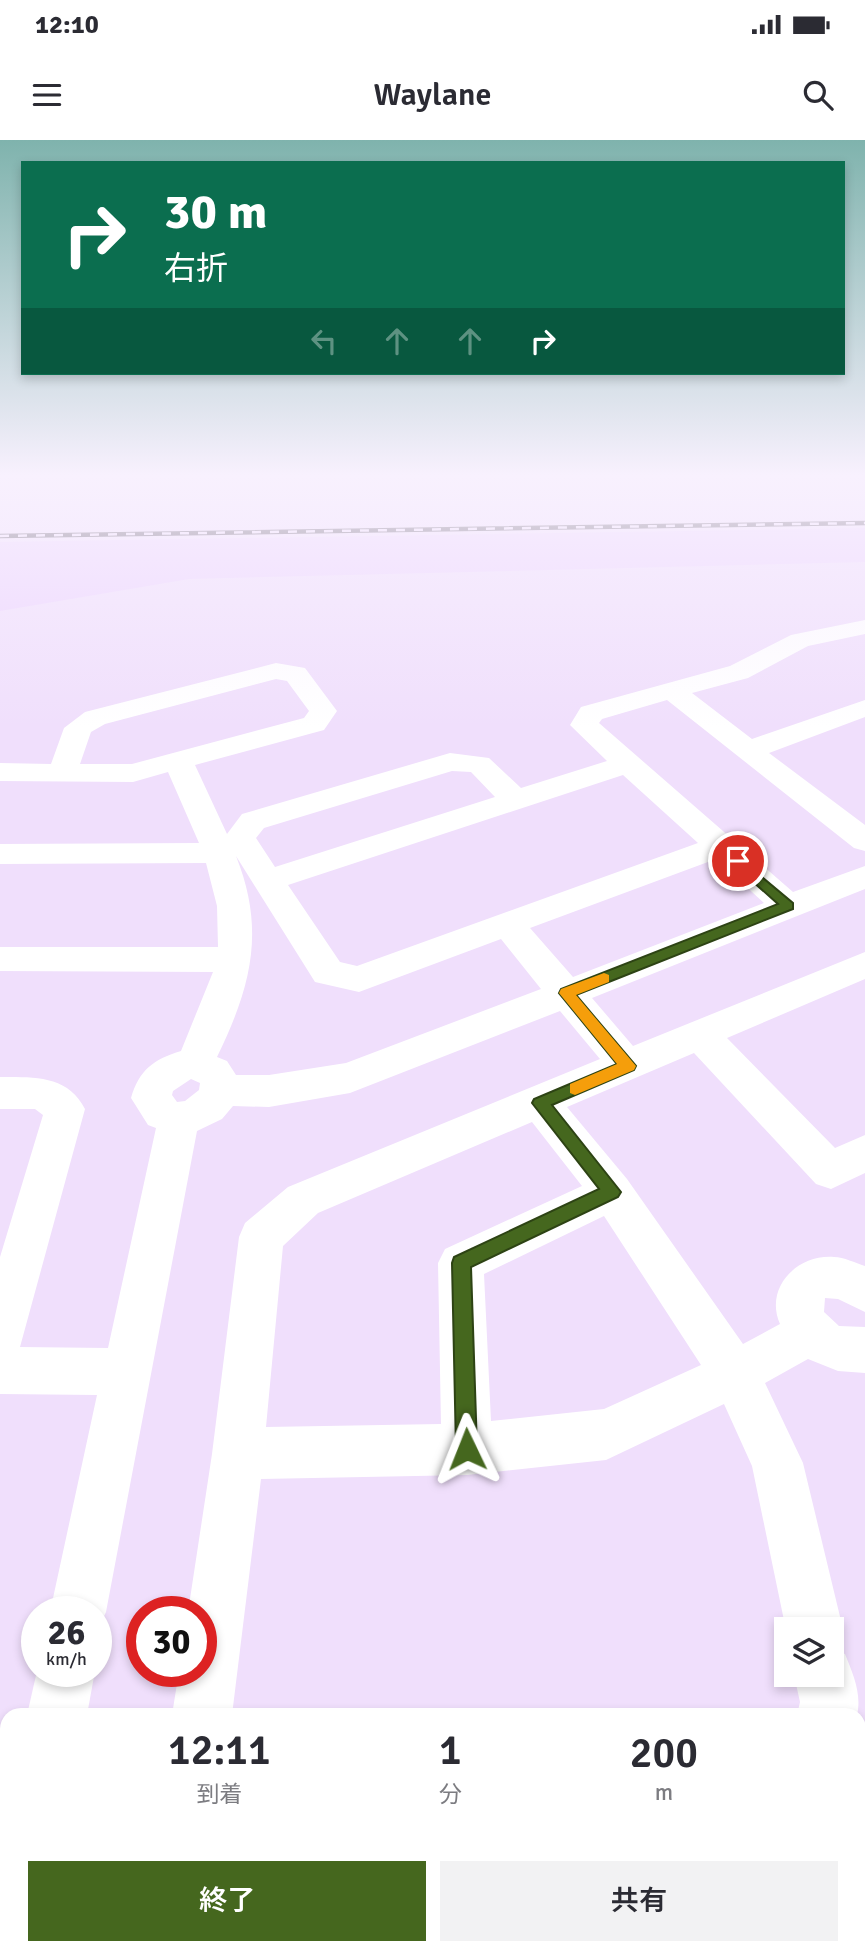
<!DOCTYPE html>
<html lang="ja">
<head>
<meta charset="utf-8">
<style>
	:root { --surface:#fff; --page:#f2f2f3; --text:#2b2b33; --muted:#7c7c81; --accent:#45671e }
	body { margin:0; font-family:Signika,"Noto Sans JP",sans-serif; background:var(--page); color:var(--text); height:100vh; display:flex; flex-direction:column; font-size:26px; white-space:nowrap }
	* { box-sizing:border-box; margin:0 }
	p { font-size:23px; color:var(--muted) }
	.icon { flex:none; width:38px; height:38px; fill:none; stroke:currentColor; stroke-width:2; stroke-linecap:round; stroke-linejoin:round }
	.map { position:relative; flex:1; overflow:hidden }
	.panel { position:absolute; left:0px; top:1568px; width:866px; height:247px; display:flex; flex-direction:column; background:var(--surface); border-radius:21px 21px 0 0; box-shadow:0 4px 10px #0003 }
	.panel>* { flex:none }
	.banner { position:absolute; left:21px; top:21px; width:824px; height:214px; border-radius:0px; box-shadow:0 4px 10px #0003; background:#0b6e4f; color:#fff; overflow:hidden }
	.controls { position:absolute; left:774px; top:1477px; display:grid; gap:14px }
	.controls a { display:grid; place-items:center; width:70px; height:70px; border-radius:0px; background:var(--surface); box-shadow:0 4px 10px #0003; font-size:35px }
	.speed { position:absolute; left:21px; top:1456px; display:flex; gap:14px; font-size:35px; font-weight:700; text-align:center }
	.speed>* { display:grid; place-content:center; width:91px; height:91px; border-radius:50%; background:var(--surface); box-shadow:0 4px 10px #0003; line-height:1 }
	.speed small { font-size:18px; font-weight:400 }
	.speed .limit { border:10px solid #d22; background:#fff; color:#111 }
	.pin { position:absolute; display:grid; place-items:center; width:60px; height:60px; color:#fff; margin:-30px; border:4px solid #fff; border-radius:50%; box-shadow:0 2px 7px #0007 }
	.me { position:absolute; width:77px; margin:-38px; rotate:358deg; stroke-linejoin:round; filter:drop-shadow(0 0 5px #0008) }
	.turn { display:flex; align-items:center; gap:24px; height:147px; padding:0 28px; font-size:32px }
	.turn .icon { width:91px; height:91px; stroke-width:2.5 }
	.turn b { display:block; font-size:49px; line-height:60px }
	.lanes { display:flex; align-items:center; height:66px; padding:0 28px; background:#0003; justify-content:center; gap:35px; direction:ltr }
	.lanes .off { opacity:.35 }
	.eta { display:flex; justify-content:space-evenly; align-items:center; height:119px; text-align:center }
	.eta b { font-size:42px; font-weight:600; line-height:49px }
	.cta { display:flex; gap:14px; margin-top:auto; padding:14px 28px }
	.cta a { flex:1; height:80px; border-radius:0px; background:var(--accent); color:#fff; font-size:28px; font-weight:600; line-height:80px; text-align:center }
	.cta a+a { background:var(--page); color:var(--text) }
	.status { display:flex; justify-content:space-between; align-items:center; height:49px; padding:0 35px; background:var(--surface); direction:ltr }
	.status svg { height:19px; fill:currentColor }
	header { display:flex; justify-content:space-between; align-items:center; height:91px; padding:0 28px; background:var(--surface); font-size:32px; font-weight:600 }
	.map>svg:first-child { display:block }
	.built { fill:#ecd3fe }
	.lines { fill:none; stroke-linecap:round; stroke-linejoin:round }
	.minor { fill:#fff; fill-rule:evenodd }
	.rail-casing { stroke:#4a4151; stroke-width:4.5 }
	.rail { stroke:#f0dffc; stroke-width:2.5; stroke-dasharray:9; stroke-linecap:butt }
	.route { fill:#45671e; stroke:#2d4314; stroke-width:2 }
	.slow { fill:#f59e0b }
</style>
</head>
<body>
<div class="status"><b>12:10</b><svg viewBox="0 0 49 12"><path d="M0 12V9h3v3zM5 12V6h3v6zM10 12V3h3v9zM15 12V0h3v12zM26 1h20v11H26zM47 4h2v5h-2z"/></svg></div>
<header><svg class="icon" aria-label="menu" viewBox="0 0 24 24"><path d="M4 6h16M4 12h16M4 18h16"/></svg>Waylane<svg class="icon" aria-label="search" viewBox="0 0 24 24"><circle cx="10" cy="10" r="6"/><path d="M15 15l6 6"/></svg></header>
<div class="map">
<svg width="865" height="1814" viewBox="0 0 865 1814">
	<rect width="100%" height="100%" fill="#f0dffc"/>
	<g class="built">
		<path d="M 865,388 L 865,422 L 189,439 L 0,471 L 0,402 Z"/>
		<path d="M 859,1735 L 865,1735 L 865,1814 L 50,1814 L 52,1808 L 859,1808 Z"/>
	</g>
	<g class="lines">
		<g class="minor">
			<path d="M 865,480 L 865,494 L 808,506 L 748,538 L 692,553 L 752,599 L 865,560 L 865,577 L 769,613 L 865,685 L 865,711 L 854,708 L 667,560 L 602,579 L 599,583 L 793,752 L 865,726 L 865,749 L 592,858 L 633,906 L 865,812 L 865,839 L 727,898 L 835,1008 L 865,995 L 865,1033 L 831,1049 L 816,1044 L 694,913 L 567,967 L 627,1039 L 743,1204 L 780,1184 C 764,1148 797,1114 834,1117 C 844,1117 855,1123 865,1126 L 865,1172 L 838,1159 L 825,1158 L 824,1172 L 839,1186 L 865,1187 L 865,1233 L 838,1231 L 808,1219 L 765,1243 L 803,1323 L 843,1489 L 834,1510 L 845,1514 C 853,1534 862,1554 857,1575 L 797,1575 L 800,1562 L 794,1535 L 831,1535 L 831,1489 L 786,1490 L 752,1326 L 724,1264 L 606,1320 L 467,1335 L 261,1339 L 232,1575 L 172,1575 L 179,1531 L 201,1531 L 201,1472 L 188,1472 L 212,1314 L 239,1097 L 245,1083 L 288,1047 L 600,919 L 560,871 L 350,953 L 269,967 L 233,966 L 222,979 L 197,991 L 106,1472 L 96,1493 L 96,1472 L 50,1472 L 97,1255 L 0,1254 L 0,1117 L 43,975 L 35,969 L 0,969 L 0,937 C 33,937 68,935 85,969 L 20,1207 L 108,1208 L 156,988 L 148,985 L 131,958 C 139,930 154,919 181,911 L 213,832 L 0,831 L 0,807 L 218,807 L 217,766 L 206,723 L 0,724 L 0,704 L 199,703 L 168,632 L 133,642 L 0,641 L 0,623 L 51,624 L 64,588 L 85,572 L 276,523 L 305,528 L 337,571 L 324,590 L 195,625 L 227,694 L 242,674 L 450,613 L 489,618 L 521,648 L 607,621 L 570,585 L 581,567 L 730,526 L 791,495 ZM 276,539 L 287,541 L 309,571 L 304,578 L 132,624 L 80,624 L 91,592 L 105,584 ZM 452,631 L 471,632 L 495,657 L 275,727 L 256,698 L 264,688 ZM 623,635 L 698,703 L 357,826 L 340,822 L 288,745 ZM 236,716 L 315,842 L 359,852 L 501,799 L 541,849 L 346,923 L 269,935 L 236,935 L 227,921 L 217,917 C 251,847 266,791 236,716 ZM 716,719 L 764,763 L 573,837 L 530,788 ZM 191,939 L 200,943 L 199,950 L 185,961 L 177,962 L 172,955 L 173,951 ZM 532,982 L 582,1046 L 445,1109 L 438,1123 L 441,1284 L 266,1287 L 283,1106 L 318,1073 ZM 604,1076 L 701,1225 L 604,1269 L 491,1281 L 484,1134 Z"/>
			<path d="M 37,1531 L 95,1531 L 87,1575 L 27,1575 Z"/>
			<path d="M 7,1725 L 7,1808 L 0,1810 L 0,1728 Z"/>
		</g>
		<defs>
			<path id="rail" d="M 0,396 L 865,383"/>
		</defs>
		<use href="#rail" class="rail-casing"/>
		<use href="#rail" class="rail"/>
	</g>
	<linearGradient id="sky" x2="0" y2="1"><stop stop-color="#7fb3ad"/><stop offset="0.57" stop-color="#f8f1fe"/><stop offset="1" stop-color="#f8f1fe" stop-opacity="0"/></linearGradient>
	<rect width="865" height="588" fill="url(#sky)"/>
	<path class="route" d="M 738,717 L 793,763 L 793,769 L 576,855 L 636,926 L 634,930 L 552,965 L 621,1052 L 618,1057 L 471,1127 L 477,1309 L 474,1317 L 467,1320 L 459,1317 L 456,1309 L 452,1123 L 454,1117 L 599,1049 L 532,963 L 534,959 L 617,924 L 559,853 L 561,849 L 778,764 L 733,724 L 733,718 Z"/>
	<path class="slow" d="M 604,833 L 609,835 L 609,842 L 576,855 L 636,926 L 634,930 L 575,955 L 570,953 L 570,944 L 617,924 L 559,853 L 561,849 Z"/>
</svg>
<div class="controls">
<a><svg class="icon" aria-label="layers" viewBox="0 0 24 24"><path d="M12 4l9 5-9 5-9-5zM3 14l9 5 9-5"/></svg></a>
</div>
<div class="speed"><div>26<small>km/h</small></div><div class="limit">30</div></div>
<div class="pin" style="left:738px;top:721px;background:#d93025"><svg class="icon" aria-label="arrive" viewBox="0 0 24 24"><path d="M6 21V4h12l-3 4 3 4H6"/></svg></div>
<svg class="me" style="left:467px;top:1309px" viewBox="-20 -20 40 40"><path d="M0-17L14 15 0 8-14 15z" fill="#45671e" stroke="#fff" stroke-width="4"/></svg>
<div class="banner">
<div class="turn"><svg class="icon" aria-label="right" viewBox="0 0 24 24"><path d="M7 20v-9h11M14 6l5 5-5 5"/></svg><div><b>30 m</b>右折</div></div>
<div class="lanes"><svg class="icon off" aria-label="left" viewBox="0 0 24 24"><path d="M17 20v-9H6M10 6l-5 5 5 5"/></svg><svg class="icon off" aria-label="ahead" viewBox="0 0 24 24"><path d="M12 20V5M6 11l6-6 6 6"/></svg><svg class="icon off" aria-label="ahead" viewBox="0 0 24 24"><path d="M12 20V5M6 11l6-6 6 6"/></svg><svg class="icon" aria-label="right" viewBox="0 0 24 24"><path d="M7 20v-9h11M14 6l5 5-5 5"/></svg></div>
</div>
<section class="panel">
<div class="eta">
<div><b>12:11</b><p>到着</p></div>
<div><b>1</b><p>分</p></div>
<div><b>200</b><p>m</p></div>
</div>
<div class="cta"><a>終了</a><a>共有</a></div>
</section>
</div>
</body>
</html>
